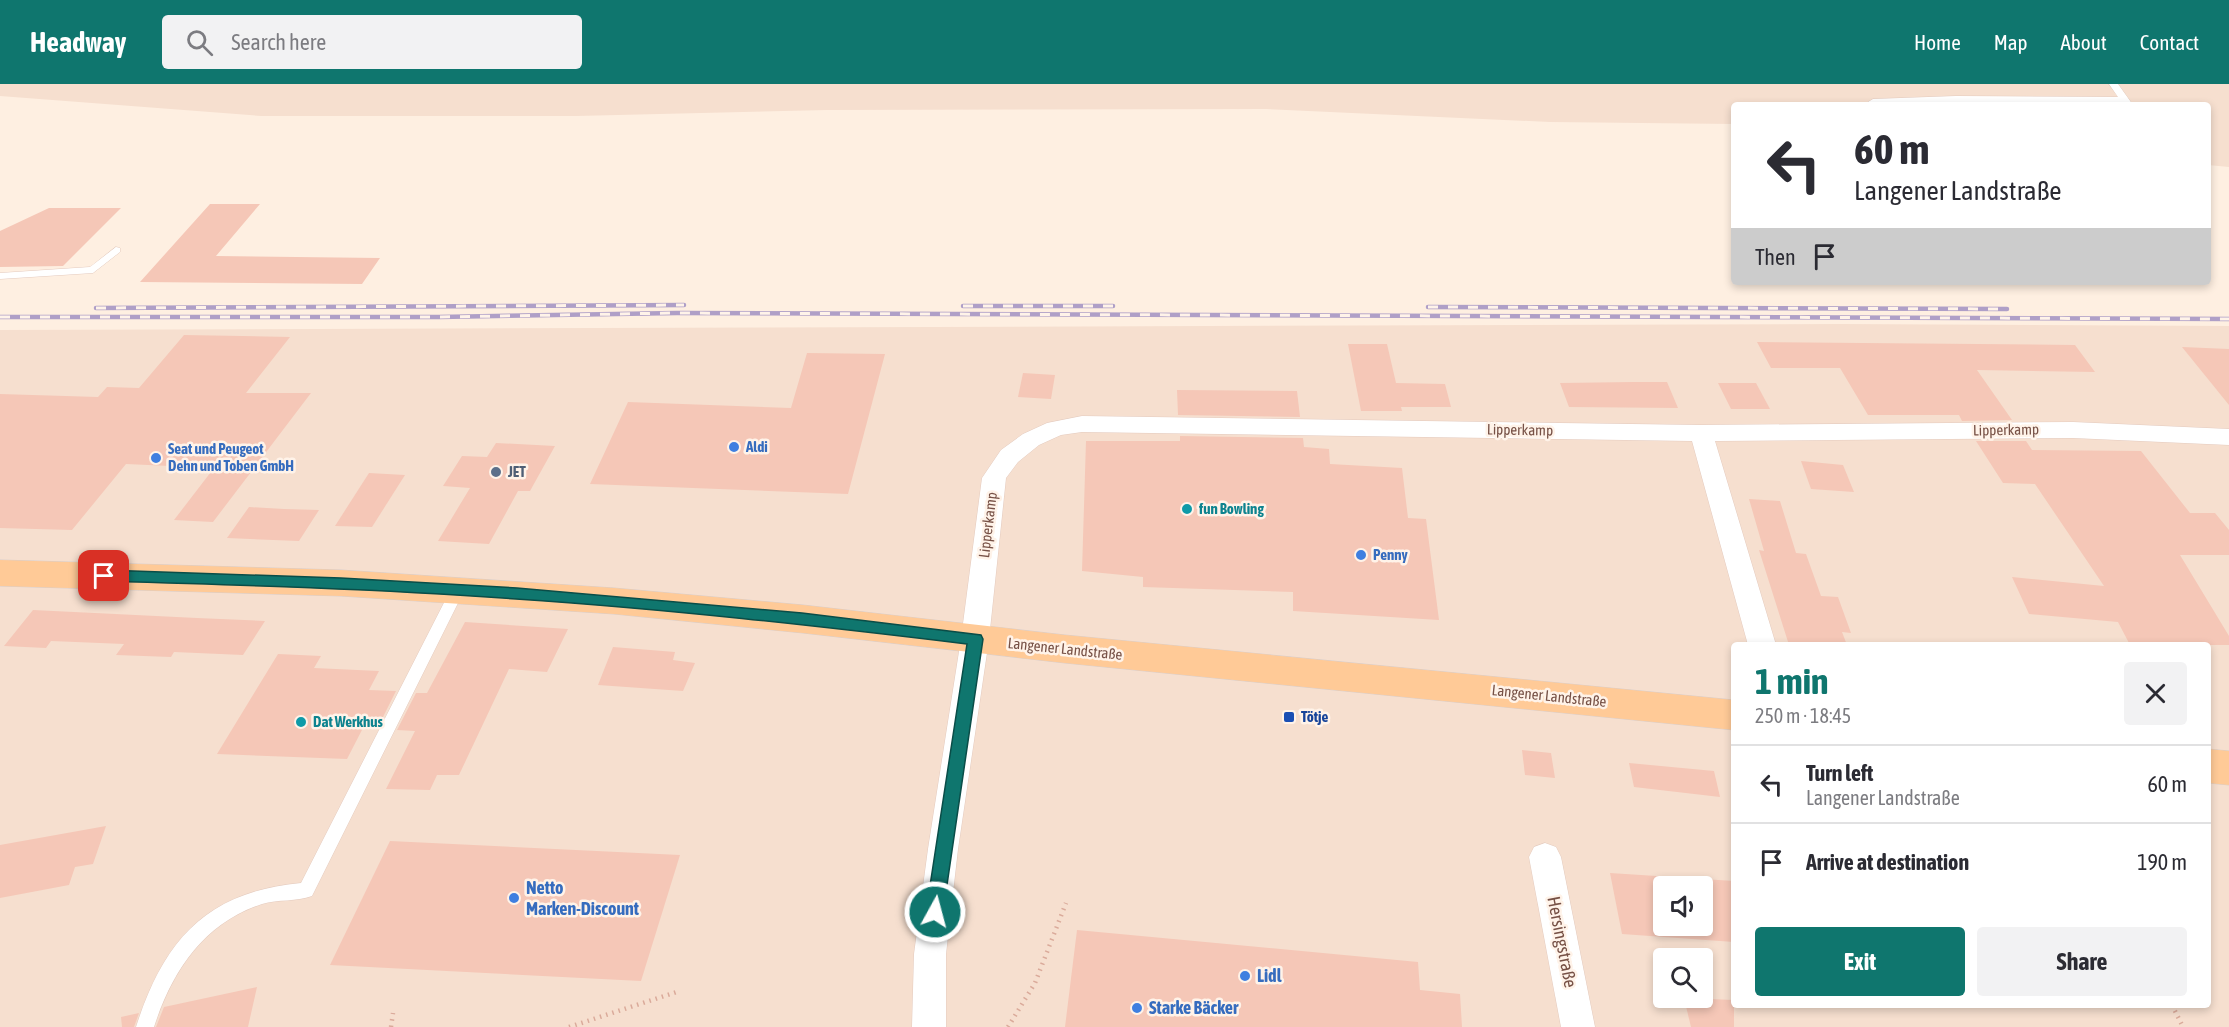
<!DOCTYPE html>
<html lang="en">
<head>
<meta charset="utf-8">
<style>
	:root { --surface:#fff; --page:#f2f2f3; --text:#2b2b33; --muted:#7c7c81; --line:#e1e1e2; --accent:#0f766e }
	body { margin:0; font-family:"Asap Condensed",sans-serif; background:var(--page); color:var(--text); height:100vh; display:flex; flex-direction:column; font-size:22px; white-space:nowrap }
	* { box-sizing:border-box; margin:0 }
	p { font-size:20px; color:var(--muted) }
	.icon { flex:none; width:33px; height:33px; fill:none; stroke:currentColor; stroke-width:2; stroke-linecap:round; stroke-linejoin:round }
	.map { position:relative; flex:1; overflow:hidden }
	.panel { position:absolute; left:1731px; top:558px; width:480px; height:366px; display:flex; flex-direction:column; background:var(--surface); border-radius:6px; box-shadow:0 3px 9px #0003 }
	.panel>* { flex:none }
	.guide { position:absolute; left:1731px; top:18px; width:480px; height:183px; border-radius:6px; box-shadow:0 3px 9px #0003; background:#fff; color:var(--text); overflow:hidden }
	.buttons { position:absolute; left:1653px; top:792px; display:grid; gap:12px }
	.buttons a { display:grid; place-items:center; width:60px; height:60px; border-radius:6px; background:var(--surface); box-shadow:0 3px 9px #0003; font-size:30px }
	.pin { position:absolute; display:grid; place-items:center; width:51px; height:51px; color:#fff; margin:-26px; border-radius:12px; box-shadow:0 3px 9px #0006 }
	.me { position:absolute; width:66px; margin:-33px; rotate:7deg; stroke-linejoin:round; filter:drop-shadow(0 0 4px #0008) }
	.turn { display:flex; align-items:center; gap:21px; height:126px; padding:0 24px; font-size:27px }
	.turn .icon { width:78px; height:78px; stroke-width:2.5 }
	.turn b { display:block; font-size:42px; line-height:51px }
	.then { display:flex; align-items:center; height:57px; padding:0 24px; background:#0003; gap:12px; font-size:22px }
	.round { display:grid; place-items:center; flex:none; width:63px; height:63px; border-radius:6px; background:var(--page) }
	.head { display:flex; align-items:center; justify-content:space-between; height:102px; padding:0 24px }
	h1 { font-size:36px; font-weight:700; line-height:45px; color:var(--accent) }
	.action { display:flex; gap:12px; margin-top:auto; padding:12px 24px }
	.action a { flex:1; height:69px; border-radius:6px; background:var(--accent); color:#fff; font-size:24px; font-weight:700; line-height:69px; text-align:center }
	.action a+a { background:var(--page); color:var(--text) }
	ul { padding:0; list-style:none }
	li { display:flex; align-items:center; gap:18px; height:78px; padding:0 24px; border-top:2px solid var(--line) }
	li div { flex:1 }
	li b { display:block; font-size:22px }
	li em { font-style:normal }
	header { display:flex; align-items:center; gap:36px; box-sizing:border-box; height:84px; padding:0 30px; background:var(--accent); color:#fff }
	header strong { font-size:28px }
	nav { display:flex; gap:33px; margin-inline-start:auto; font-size:21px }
	.search { width:420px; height:54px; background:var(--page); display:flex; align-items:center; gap:15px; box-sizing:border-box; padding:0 21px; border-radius:6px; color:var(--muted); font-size:22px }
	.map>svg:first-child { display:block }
	.residential { fill:#f6dfcf; fill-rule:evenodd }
	.building { fill:#f5c7b7; fill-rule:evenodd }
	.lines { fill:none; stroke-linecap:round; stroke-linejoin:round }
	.service-casing { stroke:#e4cbbf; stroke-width:1 }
	.minor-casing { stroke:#e4cbbf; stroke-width:1 }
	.primary-casing { stroke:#d9cecb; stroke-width:1 }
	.path { stroke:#daaa9a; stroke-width:4.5; stroke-dasharray:1.5 5; stroke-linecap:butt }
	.service { fill:#fff; fill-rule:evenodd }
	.minor { fill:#fff; fill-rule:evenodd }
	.primary { fill:#ffca97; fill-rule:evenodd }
	.rail-casing { stroke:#af9fc7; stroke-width:4.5 }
	.rail { stroke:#fff3e9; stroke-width:3; stroke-dasharray:10; stroke-linecap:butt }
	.route { fill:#0f766e; stroke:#0a4d48; stroke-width:1.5 }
	.shop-dot { fill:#3f7fe0; stroke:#fff3e9; stroke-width:2 }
	.service-dot { fill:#5c6f8a; stroke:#fff3e9; stroke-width:2 }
	.culture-dot { fill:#0f9aa8; stroke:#fff3e9; stroke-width:2 }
	.transit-dot { fill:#1a4fb4; stroke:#fff3e9; stroke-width:2 }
	.labels { text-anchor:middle; stroke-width:5; stroke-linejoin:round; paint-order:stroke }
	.street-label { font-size:15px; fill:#775146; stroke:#fff3e9 }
	.shop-label { font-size:15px; font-weight:bold; fill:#366cbe; stroke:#fff3e9; text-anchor:start }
	.service-label { font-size:15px; font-weight:bold; fill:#4e5e75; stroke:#fff3e9; text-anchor:start }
	.culture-label { font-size:15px; font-weight:bold; fill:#0d838f; stroke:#fff3e9; text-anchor:start }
	.transit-label { font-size:15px; font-weight:bold; fill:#164399; stroke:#fff3e9; text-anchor:start }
	.near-shop-label { font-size:18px; font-weight:bold; fill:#366cbe; stroke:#fff3e9; text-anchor:start }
	.near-street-label { font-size:18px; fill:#775146; stroke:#fff3e9 }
</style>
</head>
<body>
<header>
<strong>Headway</strong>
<div class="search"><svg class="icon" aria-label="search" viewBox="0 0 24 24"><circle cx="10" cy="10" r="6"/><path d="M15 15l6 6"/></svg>Search here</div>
<nav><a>Home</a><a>Map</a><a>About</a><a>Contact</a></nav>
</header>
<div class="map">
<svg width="2229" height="943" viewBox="0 0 2229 943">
	<rect width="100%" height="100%" fill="#feefe1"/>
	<g class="residential">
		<path d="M 0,0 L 2229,0 L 2229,83 L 2208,81 L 2208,21 L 1734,21 L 1734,40 L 1550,38 L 1266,25 L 827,26 L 576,32 L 261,32 L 0,12 Z"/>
		<path d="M 1841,240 L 2229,242 L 2229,943 L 0,943 L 0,246 ZM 1734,561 L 2208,561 L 2208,921 L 1734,921 ZM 1664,802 L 1702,802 L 1702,842 L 1664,842 ZM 1664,874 L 1702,874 L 1702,914 L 1664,914 Z"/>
	</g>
	<g class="building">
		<path d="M 210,120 L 260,120 L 216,172 L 380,174 L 362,200 L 140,198 Z"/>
		<path d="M 49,124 L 121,124 L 63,182 L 0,183 L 0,147 Z"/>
		<path d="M 184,251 L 290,253 L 246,309 L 311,309 L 213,438 L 174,436 L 214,384 L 126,380 L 72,446 L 0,444 L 0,310 L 98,313 L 107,303 L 139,304 Z"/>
		<path d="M 1757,258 L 2075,261 L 2095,288 L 1977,286 L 2012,336 L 1962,337 L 1959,331 L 1868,331 L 1840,284 L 1771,284 Z"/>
		<path d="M 1348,260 L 1387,260 L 1396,299 L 1445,300 L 1451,323 L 1401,323 L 1402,327 L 1361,327 Z"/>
		<path d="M 2182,263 L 2229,265 L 2229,321 Z"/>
		<path d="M 807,269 L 885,270 L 848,410 L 590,400 L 628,318 L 791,324 Z"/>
		<path d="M 1023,289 L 1055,291 L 1051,315 L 1018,313 Z"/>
		<path d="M 1633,298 L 1667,298 L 1678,324 L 1569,323 L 1560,299 Z"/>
		<path d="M 1718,299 L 1756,299 L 1770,325 L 1731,325 Z"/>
		<path d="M 1177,306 L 1297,307 L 1300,333 L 1178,331 Z"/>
		<path d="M 1180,352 L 1303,354 L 1304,363 L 1329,365 L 1330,380 L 1402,384 L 1408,434 L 1426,435 L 1439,536 L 1293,527 L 1293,508 L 1143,503 L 1143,493 L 1082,487 L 1086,357 L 1180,357 Z"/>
		<path d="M 1976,357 L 2026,357 L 2032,366 L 2141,367 L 2190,429 L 2215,429 L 2229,446 L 2229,471 L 2180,471 L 2229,552 L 2229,561 L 2130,561 L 2118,538 L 2029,530 L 2012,493 L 2104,502 L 2035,400 L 2003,399 Z"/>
		<path d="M 496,359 L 555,362 L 530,407 L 518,407 L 489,460 L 438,457 L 470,404 L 443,402 L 462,372 L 487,373 Z"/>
		<path d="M 1801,377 L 1843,381 L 1854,408 L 1811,405 Z"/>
		<path d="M 369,389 L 405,391 L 372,443 L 335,442 Z"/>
		<path d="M 1749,415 L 1780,417 L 1796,469 L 1806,470 L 1821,512 L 1838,513 L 1851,549 L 1842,548 L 1847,561 L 1789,561 L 1759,466 L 1764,467 Z"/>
		<path d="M 249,423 L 284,425 L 319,426 L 299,457 L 227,454 Z"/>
		<path d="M 33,526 L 197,534 L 265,537 L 243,571 L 174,568 L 171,573 L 116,571 L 124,560 L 51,557 L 46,564 L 4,562 Z"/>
		<path d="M 465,538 L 568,545 L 547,588 L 509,585 L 459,691 L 437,691 L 430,706 L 386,705 L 415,647 L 397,646 L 416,609 L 427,609 Z"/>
		<path d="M 613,563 L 675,568 L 673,576 L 695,579 L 683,607 L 598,601 Z"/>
		<path d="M 278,570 L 321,572 L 314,584 L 379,587 L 369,606 L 396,607 L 377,645 L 363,644 L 347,675 L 217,670 Z"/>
		<path d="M 1522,666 L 1551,669 L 1555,694 L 1525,691 Z"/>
		<path d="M 1629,679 L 1714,687 L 1720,713 L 1634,703 Z"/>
		<path d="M 106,742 L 93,780 L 75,783 L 69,801 L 0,814 L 0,761 Z"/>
		<path d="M 390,757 L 680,771 L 641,897 L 330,881 Z"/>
		<path d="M 1610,789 L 1734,797 L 1734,858 L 1622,850 ZM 1664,802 L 1702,802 L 1702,842 L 1664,842 Z"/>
		<path d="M 1077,846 L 1418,878 L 1420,906 L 1460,910 L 1462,943 L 1065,943 Z"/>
		<path d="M 257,903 L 248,943 L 156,943 L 164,923 Z"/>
		<path d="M 1684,914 L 1734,916 L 1734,943 L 1691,943 Z"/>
		<path d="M 139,929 L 134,943 L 122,943 L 121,933 Z"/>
	</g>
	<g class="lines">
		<defs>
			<g id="service">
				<path d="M 2109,0 L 2118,0 L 2133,21 L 2123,21 L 2122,19 L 1956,18 L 1873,21 L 1868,18 L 1873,15 L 1956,12 L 2118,13 Z"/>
				<path d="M 116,163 L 120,164 L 120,168 L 93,189 L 0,195 L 0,189 L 90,183 Z"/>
				<path d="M 458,500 L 463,501 L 465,505 L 312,812 C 296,818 278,815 262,820 C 204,839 172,887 154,943 L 136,943 C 164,856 206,808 301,799 L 451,505 L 453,501 Z"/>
			</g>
			<g id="minor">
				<path d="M 1082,332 L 1701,341 L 2073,338 L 2229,345 L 2229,361 L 2073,354 L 1715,357 L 1776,561 L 1748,561 L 1692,357 L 1082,348 L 1061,351 L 1039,361 L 1018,378 L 1006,394 L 989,555 L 958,765 L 946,870 L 946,943 L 912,943 L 914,870 L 928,765 L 961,555 L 982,394 L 1001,366 L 1023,350 L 1047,339 Z"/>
				<path d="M 1545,759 L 1556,763 L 1561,773 L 1595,943 L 1561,943 L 1529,773 L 1534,763 Z"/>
			</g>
			<g id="primary">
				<path d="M 0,476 L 341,486 L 614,504 L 803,521 L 1065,551 L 1734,616 L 1734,646 L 1065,579 L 803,549 L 614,530 L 341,512 L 0,502 Z"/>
				<path d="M 2208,665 L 2229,667 L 2229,701 L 2208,699 Z"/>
			</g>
		</defs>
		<use href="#service" class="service-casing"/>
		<use href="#minor" class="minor-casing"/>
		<use href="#primary" class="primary-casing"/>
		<g class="path">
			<path d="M 2172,921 L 2183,943"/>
			<path d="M 391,943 L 393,929"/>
			<path d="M 569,943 L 680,907"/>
			<path d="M 1008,943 L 1035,899 L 1066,819"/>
		</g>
		<use href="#service" class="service"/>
		<use href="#minor" class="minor"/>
		<use href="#primary" class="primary"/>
		<defs>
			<g id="rail">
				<path d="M 963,222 L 1113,222"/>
				<path d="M 1428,223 L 2007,225"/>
				<path d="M 96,224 L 684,221"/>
				<path d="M 0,233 L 439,233 L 677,229 L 2229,235"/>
			</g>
		</defs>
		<use href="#rail" class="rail-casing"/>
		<use href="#rail" class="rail"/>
	</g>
	<path class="route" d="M 104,486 L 341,494 L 517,504 L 802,529 L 981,551 L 983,555 L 943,828 L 941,833 L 935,836 L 929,833 L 926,828 L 967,560 C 817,542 667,525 516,515 C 379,505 242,501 104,497 L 97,492 Z"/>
	<g class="shop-dot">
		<circle cx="734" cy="363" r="6"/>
		<circle cx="156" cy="374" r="6"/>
		<circle cx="1361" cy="471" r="6"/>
		<circle cx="514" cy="814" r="6"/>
		<circle cx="1245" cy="892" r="6"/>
		<circle cx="1137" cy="924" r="6"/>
	</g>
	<circle class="service-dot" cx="496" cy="388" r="6"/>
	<g class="culture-dot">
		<circle cx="1187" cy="425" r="6"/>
		<circle cx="301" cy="638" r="6"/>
	</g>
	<rect class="transit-dot" x="1283" y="627" width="12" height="12" rx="3"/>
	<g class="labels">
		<g class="street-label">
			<text transform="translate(1520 346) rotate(1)" y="5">Lipperkamp</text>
			<text transform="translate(2006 346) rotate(-1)" y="5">Lipperkamp</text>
			<text transform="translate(988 441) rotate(-83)" y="5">Lipperkamp</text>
			<text transform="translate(1065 565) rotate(6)" y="5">Langener Landstraße</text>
			<text transform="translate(1549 612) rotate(6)" y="5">Langener Landstraße</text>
		</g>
		<g class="shop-label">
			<text x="746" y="368">Aldi</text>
			<text x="168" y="370">Seat und Peugeot<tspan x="168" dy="17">Dehn und Toben GmbH</tspan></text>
			<text x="1373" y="476">Penny</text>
		</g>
		<g class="service-label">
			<text x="508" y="393">JET</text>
		</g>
		<g class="culture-label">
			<text x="1199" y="430">fun Bowling</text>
			<text x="313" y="643">Dat Werkhus</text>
		</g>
		<g class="transit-label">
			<text x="1301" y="638">Tötje</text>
		</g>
		<g class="near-shop-label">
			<text x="526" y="810">Netto<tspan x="526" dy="21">Marken-Discount</tspan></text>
			<text x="1257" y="898">Lidl</text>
			<text x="1149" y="930">Starke Bäcker</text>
		</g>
		<g class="near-street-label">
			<text transform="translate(1562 858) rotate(79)" y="6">Hersingstraße</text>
		</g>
	</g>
</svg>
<div class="buttons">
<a><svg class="icon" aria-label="sound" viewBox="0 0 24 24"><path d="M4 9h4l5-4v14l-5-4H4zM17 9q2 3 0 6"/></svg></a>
<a><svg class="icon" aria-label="search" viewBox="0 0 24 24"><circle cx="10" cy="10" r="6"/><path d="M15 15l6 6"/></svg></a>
</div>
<div class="pin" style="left:104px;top:492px;background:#d93025"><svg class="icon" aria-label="arrive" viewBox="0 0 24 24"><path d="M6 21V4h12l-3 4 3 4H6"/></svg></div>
<svg class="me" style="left:935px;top:828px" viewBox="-20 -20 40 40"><circle r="17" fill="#0f766e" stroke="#fff" stroke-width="3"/><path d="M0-11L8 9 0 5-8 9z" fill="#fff"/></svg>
<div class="guide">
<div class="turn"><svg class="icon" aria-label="left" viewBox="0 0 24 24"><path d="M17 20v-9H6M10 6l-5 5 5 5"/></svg><div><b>60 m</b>Langener Landstraße</div></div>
<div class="then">Then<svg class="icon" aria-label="arrive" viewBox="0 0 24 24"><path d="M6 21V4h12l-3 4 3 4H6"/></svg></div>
</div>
<section class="panel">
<div class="head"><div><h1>1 min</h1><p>250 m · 18:45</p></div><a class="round"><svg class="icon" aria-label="close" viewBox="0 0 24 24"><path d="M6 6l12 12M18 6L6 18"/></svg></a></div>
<ul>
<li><svg class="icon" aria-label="left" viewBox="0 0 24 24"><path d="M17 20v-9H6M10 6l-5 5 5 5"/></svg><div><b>Turn left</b><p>Langener Landstraße</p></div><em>60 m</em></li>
<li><svg class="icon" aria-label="arrive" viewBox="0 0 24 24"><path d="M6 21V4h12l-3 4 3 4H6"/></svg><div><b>Arrive at destination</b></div><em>190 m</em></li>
</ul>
<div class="action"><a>Exit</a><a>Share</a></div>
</section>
</div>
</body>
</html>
